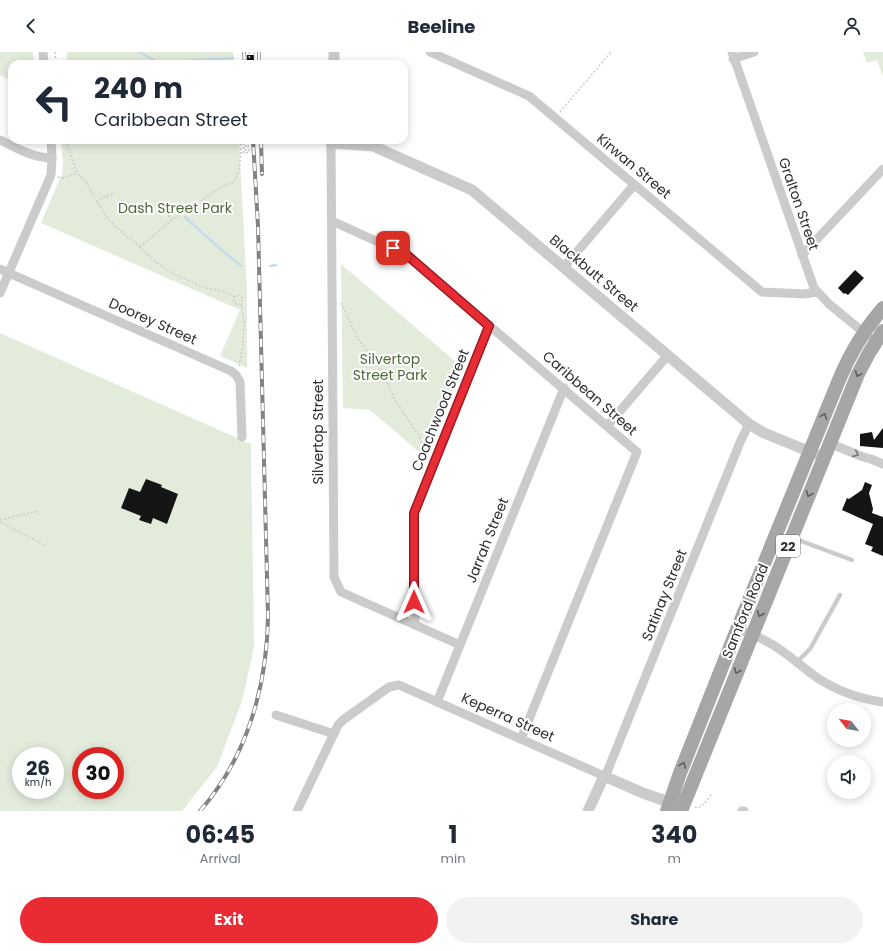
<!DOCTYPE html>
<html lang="en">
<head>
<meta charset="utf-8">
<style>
	:root { --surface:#fff; --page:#f2f2f3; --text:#1f2937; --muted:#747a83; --accent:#e92b34 }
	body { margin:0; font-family:Poppins,sans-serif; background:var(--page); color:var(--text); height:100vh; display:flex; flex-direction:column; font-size:15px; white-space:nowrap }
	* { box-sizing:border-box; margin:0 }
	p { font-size:13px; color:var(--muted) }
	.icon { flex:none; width:22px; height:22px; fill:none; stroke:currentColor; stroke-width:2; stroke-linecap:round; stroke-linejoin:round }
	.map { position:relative; height:759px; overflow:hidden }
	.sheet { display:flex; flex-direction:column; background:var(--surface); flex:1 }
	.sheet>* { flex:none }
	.guide { position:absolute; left:8px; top:8px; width:400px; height:84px; border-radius:12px; box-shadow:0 2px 10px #0003; background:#fff; color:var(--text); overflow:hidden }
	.needle { width:26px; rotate:301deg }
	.tools { position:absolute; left:827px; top:651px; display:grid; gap:8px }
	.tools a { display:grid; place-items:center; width:44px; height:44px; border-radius:50%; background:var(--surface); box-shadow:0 2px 10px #0003; font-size:20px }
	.speed { position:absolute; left:12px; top:695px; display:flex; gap:8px; font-size:20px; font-weight:700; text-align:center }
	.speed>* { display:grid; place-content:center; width:52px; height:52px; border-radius:50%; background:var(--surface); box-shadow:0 2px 10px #0003; line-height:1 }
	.speed small { font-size:10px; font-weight:400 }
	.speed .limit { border:6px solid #d22; background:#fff; color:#111 }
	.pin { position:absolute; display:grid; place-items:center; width:34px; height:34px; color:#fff; margin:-17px; border-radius:8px; box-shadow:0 2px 6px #0006 }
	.me { position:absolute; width:44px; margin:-22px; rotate:0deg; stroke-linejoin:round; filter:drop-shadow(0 0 3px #0008) }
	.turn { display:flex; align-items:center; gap:14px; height:84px; padding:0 20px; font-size:18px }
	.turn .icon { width:52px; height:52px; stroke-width:2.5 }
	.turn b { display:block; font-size:28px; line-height:34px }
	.eta { display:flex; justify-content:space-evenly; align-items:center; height:68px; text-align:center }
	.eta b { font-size:24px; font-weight:700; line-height:28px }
	.cta { display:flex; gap:8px; margin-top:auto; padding:8px 20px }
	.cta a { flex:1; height:46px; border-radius:24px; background:var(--accent); color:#fff; font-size:16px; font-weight:700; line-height:46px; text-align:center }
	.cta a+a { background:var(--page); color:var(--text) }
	header { display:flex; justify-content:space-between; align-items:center; height:52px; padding:0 20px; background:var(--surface); font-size:18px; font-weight:700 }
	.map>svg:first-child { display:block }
	.green { fill:#e3ecdb; fill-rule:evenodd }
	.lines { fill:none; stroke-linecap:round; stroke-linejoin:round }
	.stream { stroke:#c6dcec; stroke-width:2.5 }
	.building { fill:#151515 }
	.path { stroke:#cbcbcb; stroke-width:1.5; stroke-dasharray:2 2; stroke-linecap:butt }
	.service { stroke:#cbcbcb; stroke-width:4.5 }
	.minor { stroke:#cbcbcb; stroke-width:9 }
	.tertiary { stroke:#cbcbcb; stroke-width:11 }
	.primary { stroke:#a6a6a6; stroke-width:14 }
	.rail-casing { stroke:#838383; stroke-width:4 }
	.rail { stroke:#fff; stroke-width:2.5; stroke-dasharray:8; stroke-linecap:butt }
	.oneway { stroke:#5e5e5e }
	.oneway2 { stroke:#757575 }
	.route-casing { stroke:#971c22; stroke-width:10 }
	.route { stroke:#e92b34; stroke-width:7 }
	.labels { text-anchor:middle; stroke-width:4; stroke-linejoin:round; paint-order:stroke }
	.shield { fill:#fff; stroke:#6d6d6d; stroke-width:1 }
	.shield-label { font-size:13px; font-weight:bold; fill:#2e2e2e }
	.street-label { font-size:14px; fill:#2e2e2e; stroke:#fff }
	.park-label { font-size:14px; fill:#4f6a3a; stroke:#fff }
</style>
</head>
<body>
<header><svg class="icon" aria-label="back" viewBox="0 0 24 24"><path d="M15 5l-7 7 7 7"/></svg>Beeline<svg class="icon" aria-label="person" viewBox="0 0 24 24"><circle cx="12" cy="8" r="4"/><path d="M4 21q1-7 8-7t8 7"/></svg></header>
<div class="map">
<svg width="883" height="759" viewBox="0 0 883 759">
	<rect width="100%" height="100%" fill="#fff"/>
	<g class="green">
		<path d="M 0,0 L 33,0 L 34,12 L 12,12 L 12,29 L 0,23 Z"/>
		<path d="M 67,0 L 233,0 L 234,12 L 54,12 L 67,10 Z"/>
		<path d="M 863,0 L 883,0 L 883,25 L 877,8 L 867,11 Z"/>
		<path d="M 61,88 L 239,88 L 247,238 L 247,316 L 220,304 L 240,258 L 41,171 L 62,122 L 63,112 Z"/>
		<path d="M 341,212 L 462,315 L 426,406 L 370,358 L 343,356 Z"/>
		<path d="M 0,281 L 251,392 L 254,595 L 242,649 L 217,715 L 182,759 L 0,759 ZM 21,704 L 55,704 L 55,738 L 21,738 ZM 81,704 L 115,704 L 115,738 L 81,738 Z"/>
	</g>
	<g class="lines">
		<g class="stream">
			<path d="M 139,0 L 156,9 L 162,10 L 233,6"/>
			<path d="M 185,165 L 217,194 L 241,214"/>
			<path d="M 270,214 L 276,213"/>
		</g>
	</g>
	<g class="building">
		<rect x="247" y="3" width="7" height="9"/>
		<path d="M 855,218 L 864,226 L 848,243 L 845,241 L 844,242 L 838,236 Z"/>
		<path d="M 883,376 L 883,396 L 860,394 L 860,382 L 872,380 L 874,388 Z"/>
		<path d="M 146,427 L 162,433 L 161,435 L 178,442 L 167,472 L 153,466 L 151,472 L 139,468 L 141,464 L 121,456 L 129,436 L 140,440 Z"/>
		<path d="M 865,430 L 872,433 L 869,441 L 873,457 L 872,461 L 883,465 L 883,504 L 871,499 L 873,495 L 865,492 L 873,472 L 842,458 L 847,446 L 849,447 L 862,438 Z"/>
	</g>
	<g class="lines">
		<g class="path">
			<path d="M 55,0 L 56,12"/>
			<path d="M 249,0 L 250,12"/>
			<path d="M 254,0 L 255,12"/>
			<path d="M 560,60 L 611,0"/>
			<path d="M 66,88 L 77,121 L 84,127 L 106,165 L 117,176 L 140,195 L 154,209 L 172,221 L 206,236 L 225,240 L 235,245"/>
			<path d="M 240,88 L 241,101"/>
			<path d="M 269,88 L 270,91 L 276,88"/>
			<path d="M 58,125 L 63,126 L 77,121"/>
			<path d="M 107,144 L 107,148"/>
			<path d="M 97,150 L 103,145 L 114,142"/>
			<path d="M 163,153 L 165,160 L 172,168"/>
			<path d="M 140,195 L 172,168 L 223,134 L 234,130 L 239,118 L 241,101 L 244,101 L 243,88 L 245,88 L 246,101 L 249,100 L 247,88"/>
			<circle cx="238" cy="248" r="4.5"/>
			<path d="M 341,251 L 358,287 L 378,313 L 386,328 L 395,348 L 419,384 L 427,403"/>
			<path d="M 239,314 L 243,294 L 244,268 L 241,251"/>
			<path d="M 0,468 L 39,459"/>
			<path d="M 0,470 L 44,493"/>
			<path d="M 695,755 L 698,756 L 705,751 L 711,743 L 712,743"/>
		</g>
		<g class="service">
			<path d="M 793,486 L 852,508"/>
			<path d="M 797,610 L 810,597 L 840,543"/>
		</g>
		<g class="minor">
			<path d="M 43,0 L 44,12"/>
			<path d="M 430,0 L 529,44 L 762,240 L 804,242 L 817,240"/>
			<path d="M 732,0 L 814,236 L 829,252 L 868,284"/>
			<path d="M 733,7 L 754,0"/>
			<path d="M 0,88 C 17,96 33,106 52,106"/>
			<path d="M 331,91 L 334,525 L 341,540 L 460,593"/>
			<path d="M 332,169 L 407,203 L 637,400 L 521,687"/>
			<path d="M 802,203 L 883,117"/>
			<path d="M 564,215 L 634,133"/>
			<path d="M 0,217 L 231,319 L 236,323 L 240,330 L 242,385"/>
			<path d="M 0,241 L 51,123 L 52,106 L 51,88"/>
			<path d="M 607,374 L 668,303"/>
			<path d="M 829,391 L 863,405 L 871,407 L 883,412"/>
			<path d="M 415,573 L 414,461 L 489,274"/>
			<path d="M 738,577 C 747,581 757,584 766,589 C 786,599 801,615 819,627 C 838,639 861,647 883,650"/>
			<path d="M 437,650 L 564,336"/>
			<path d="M 276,663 L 334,682"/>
			<path d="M 297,759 L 338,673 L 343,668 L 389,635 L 399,633 L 604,724 L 607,720 L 741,388 L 749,372"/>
			<path d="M 742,759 L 744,759"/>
		</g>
		<g class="tertiary">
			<path d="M 334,12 L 334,0"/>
			<path d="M 331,88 L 331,91 L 373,94 L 472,138 L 749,372 L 764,381 L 823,405"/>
			<path d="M 588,759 L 604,724 L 643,741 L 677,753"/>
		</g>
		<g class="primary">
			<path d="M 667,759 L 680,721 L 732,590 L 839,328 C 850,301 864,278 883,256"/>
			<path d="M 681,759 L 858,322 L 869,301 L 883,279"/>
		</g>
		<defs>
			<g id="rail">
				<path d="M 244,0 L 245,12"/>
				<path d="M 259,0 L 259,12"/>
				<path d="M 261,88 L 262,122"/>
				<path d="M 200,759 C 247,705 267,635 268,564 L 258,174 L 253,88"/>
			</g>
		</defs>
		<use href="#rail" class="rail-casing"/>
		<use href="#rail" class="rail"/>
	</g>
	<defs><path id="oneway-chevron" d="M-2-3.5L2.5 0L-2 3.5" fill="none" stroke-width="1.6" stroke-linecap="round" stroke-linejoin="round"/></defs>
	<g class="oneway">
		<use href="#oneway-chevron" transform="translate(858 322) rotate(114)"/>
		<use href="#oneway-chevron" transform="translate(824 364) rotate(-68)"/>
		<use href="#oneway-chevron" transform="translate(809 442) rotate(112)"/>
		<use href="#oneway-chevron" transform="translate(760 562) rotate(112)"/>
		<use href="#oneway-chevron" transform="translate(737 619) rotate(112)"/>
		<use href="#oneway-chevron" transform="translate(683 713) rotate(-68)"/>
	</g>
	<use class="oneway2" href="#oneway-chevron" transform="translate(856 402) rotate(24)"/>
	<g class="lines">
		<defs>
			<path id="route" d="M 393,196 L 407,203 L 489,274 L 414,461 L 414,550"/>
		</defs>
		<use href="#route" class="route-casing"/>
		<use href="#route" class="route"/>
	</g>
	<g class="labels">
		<rect class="shield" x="776" y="483" width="24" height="22" rx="3"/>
		<g class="shield-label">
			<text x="788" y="499">22</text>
		</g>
		<g class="street-label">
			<text transform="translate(634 114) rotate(40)" y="5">Kirwan Street</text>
			<text transform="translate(799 152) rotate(71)" y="5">Gralton Street</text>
			<text transform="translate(594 221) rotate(40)" y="5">Blackbutt Street</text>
			<text transform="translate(153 269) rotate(24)" y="5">Doorey Street</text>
			<text transform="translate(590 341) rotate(41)" y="5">Caribbean Street</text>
			<text transform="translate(440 358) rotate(-68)" y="5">Coachwood Street</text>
			<text transform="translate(318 380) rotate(-90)" y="5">Silvertop Street</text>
			<text transform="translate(487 488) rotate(-68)" y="5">Jarrah Street</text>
			<text transform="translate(664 543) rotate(-68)" y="5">Satinay Street</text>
			<text transform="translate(745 559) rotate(-68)" y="5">Samford Road</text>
			<text transform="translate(508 665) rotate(24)" y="5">Keperra Street</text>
		</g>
		<g class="park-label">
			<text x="175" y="161">Dash Street Park</text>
			<text x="390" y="312">Silvertop<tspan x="390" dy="16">Street Park</tspan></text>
		</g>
	</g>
</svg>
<div class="tools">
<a><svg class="needle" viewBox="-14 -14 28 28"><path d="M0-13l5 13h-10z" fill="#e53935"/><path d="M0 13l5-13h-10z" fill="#747a83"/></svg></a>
<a><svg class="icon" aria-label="sound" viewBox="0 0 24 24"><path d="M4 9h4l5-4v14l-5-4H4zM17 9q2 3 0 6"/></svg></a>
</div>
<div class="speed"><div>26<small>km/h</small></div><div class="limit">30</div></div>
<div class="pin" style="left:393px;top:196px;background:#d93025"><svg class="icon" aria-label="arrive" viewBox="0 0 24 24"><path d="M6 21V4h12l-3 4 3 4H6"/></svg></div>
<svg class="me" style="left:414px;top:550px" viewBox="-20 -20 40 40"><path d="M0-17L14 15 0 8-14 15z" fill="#e92b34" stroke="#fff" stroke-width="4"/></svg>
<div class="guide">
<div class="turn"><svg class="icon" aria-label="left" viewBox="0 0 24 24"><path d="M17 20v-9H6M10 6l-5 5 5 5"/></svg><div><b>240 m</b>Caribbean Street</div></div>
</div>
</div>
<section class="sheet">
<div class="eta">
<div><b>06:45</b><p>Arrival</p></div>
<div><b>1</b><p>min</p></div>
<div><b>340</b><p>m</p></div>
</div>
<div class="cta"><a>Exit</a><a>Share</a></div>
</section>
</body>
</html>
